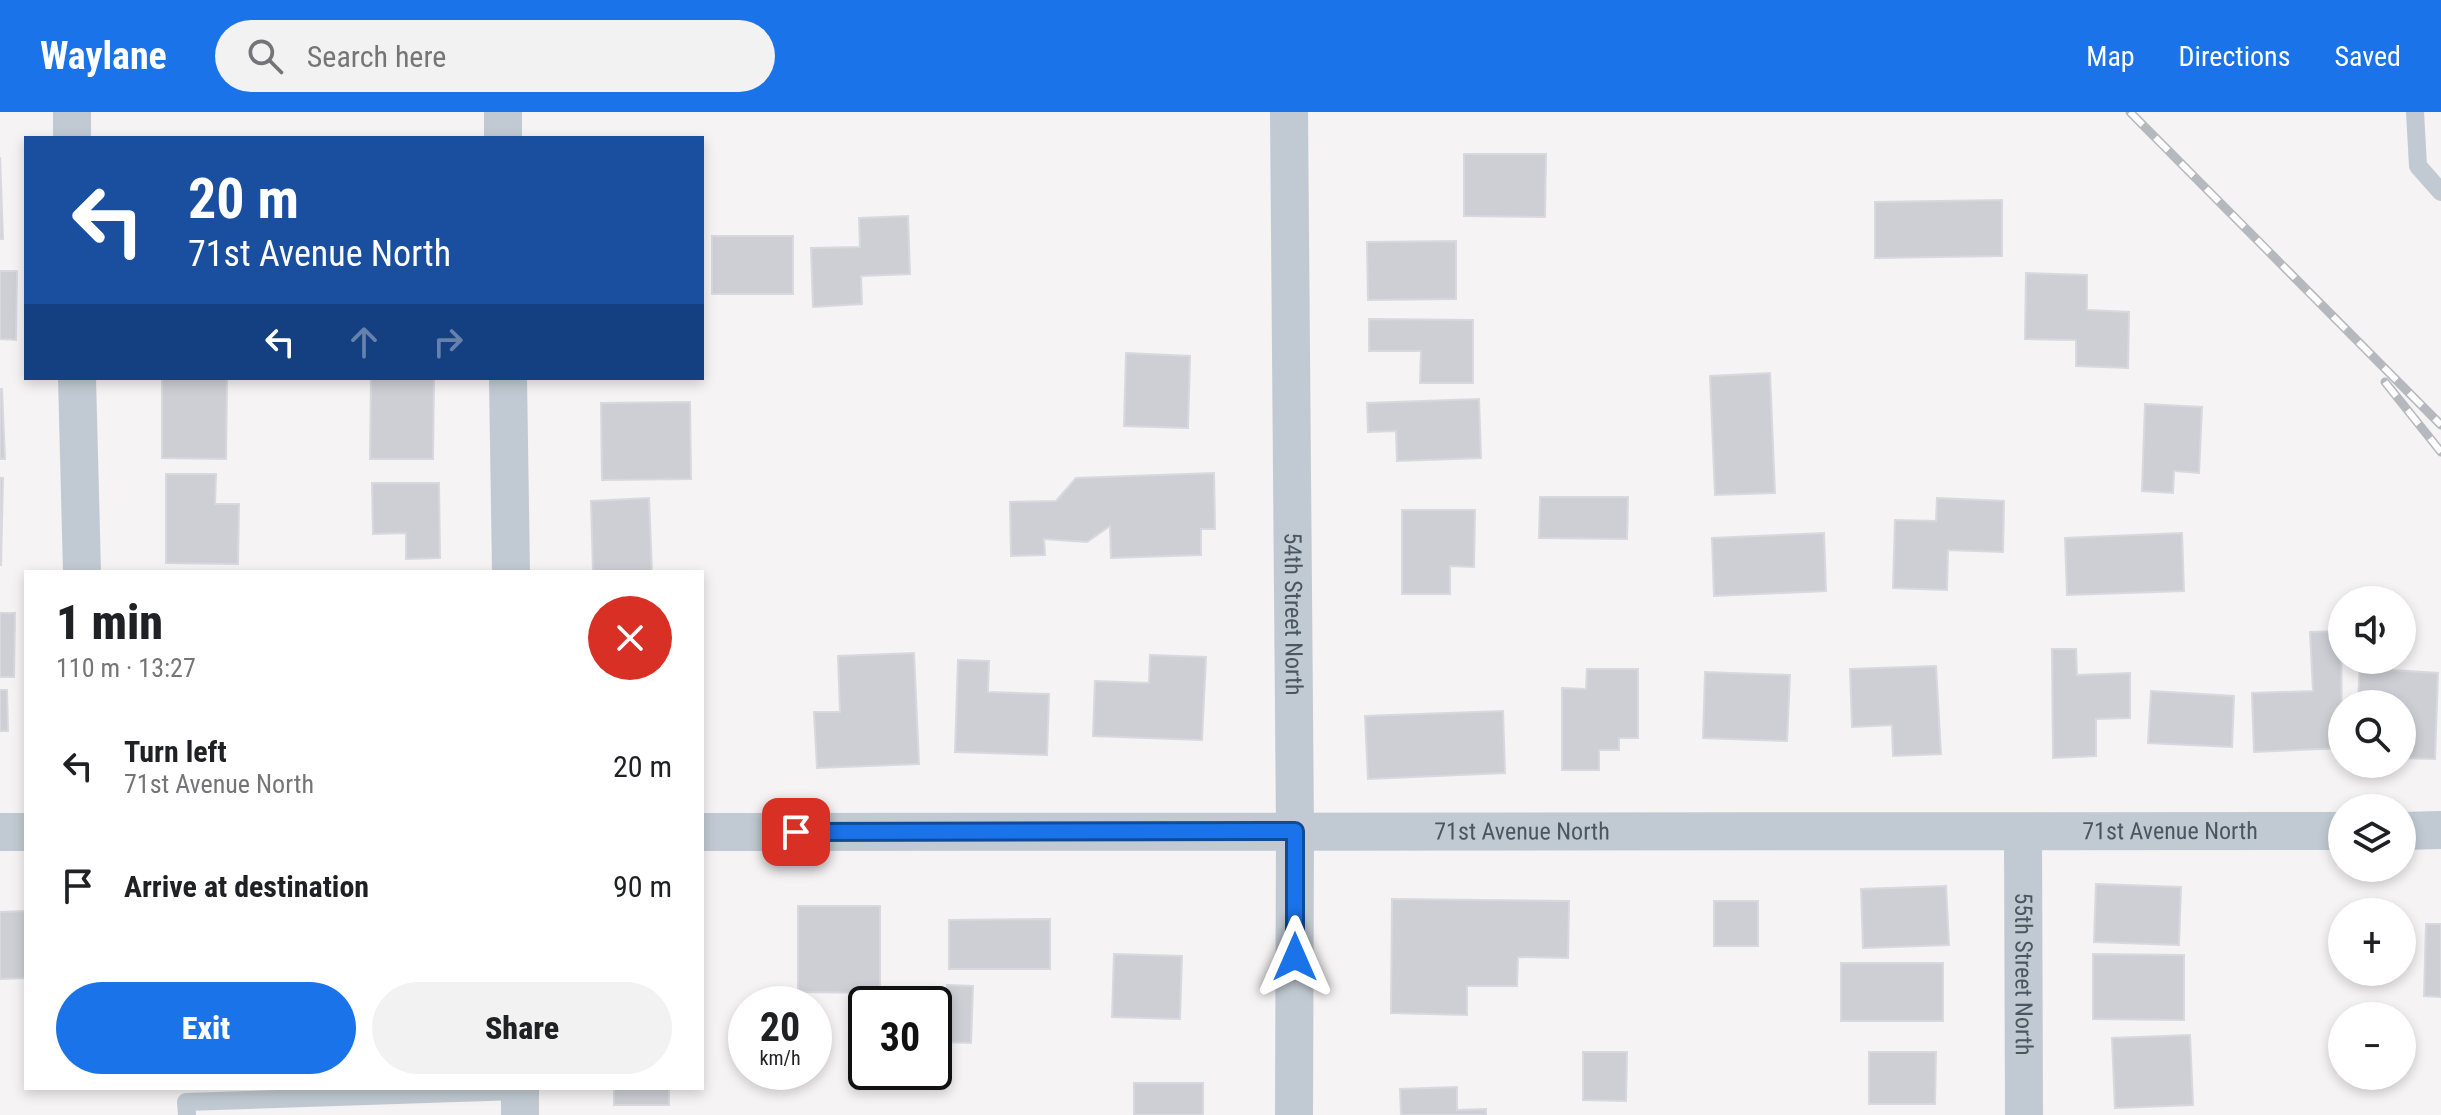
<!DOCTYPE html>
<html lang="en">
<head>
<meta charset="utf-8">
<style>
	:root { --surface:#fff; --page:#f2f2f2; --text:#202124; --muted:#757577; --accent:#1a73e8 }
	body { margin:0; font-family:"Roboto Condensed",sans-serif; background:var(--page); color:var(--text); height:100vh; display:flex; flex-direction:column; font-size:30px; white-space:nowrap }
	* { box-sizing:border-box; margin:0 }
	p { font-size:26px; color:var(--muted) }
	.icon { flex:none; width:44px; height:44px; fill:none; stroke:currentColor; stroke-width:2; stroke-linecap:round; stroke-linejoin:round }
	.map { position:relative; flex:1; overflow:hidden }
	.drawer { position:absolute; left:24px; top:458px; width:680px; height:520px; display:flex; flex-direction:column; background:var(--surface); border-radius:0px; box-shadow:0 4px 12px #0003 }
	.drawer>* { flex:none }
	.hud { position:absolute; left:24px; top:24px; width:680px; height:244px; border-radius:0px; box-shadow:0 4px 12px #0003; background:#1a4fa0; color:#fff; overflow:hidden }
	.controls { position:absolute; left:2328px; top:474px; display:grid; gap:16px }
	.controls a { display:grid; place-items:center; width:88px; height:88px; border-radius:50%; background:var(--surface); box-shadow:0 4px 12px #0003; font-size:40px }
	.speed { position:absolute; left:728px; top:874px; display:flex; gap:16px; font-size:40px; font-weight:700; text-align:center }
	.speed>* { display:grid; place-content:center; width:104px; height:104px; border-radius:50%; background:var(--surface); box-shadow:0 4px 12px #0003; line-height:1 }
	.speed small { font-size:20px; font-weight:400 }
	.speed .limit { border:4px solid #111; border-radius:12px; background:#fff; color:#111 }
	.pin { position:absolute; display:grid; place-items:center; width:68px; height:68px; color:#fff; margin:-34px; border-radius:16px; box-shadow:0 4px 12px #0006 }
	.me { position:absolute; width:88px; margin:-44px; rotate:0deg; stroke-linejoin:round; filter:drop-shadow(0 0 6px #0008) }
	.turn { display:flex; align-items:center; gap:28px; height:168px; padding:0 32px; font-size:36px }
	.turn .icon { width:104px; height:104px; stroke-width:2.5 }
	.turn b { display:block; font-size:56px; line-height:68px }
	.lanes { display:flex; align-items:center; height:76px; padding:0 32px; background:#0003; justify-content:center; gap:40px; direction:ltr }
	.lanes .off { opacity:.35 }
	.round { display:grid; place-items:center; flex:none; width:84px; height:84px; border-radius:42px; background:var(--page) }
	.head { display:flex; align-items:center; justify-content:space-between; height:136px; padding:0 32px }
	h1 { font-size:48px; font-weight:800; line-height:60px }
	.cta { display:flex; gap:16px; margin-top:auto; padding:16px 32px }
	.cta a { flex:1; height:92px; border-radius:48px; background:var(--accent); color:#fff; font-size:32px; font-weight:800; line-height:92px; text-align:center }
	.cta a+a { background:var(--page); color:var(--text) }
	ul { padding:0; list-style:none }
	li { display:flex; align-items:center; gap:24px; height:120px; padding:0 32px }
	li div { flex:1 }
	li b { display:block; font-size:30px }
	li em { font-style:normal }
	header { display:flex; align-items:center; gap:48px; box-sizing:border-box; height:112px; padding:0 40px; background:var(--accent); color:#fff }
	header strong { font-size:38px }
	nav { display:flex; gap:44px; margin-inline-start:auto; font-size:28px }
	.search { width:560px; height:72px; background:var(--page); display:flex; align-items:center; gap:20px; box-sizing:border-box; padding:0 28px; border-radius:44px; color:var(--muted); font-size:30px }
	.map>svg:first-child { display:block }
	.building { fill:#cdcfd5; stroke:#d7d9de; stroke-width:2 }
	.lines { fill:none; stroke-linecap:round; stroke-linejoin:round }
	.service { stroke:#c1cad2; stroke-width:18 }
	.minor { stroke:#c1cad2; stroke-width:38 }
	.rail-casing { stroke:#b5b8bd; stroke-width:9 }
	.rail { stroke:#fff; stroke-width:6; stroke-dasharray:18; stroke-linecap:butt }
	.route-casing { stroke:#114b97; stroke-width:20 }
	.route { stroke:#1a73e8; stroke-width:14 }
	.labels { text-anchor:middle; stroke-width:7; stroke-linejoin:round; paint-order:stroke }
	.street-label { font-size:24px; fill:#4a5661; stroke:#fff }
</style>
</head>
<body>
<header>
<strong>Waylane</strong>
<div class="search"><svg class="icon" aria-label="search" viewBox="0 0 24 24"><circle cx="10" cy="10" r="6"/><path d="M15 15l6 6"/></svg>Search here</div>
<nav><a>Map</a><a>Directions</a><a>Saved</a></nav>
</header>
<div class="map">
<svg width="2441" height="1003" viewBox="0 0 2441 1003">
	<rect width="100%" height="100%" fill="#f5f3f3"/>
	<g class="building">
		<path d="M 1464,42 L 1546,42 L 1545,105 L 1464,104 Z"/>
		<path d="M 0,45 L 3,127 L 0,127 Z"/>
		<path d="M 2002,88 L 2002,144 L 1875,146 L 1875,90 Z"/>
		<path d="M 908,104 L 910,162 L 861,164 L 862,192 L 813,195 L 811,136 L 860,135 L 859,106 Z"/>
		<rect x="712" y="124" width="81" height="58"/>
		<path d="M 1456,129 L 1456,187 L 1368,188 L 1367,130 Z"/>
		<path d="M 0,159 L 17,159 L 16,228 L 0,227 Z"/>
		<path d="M 2026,161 L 2087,163 L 2087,198 L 2129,200 L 2128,256 L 2076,254 L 2076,228 L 2025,227 Z"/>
		<path d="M 1369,207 L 1473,208 L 1473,271 L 1420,271 L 1421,239 L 1369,239 Z"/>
		<path d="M 1126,241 L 1190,244 L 1188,316 L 1124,314 Z"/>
		<path d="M 1770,261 L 1775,381 L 1715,383 L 1710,264 Z"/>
		<path d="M 162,266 L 227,266 L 226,347 L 162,346 Z"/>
		<path d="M 371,266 L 434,266 L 433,347 L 370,347 Z"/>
		<path d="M 0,277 L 2,277 L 5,347 L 0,347 Z"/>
		<path d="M 1479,287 L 1481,346 L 1397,349 L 1396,319 L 1368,320 L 1367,291 Z"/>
		<path d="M 690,290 L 691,367 L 602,368 L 601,291 Z"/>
		<path d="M 2145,292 L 2202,295 L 2199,361 L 2174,359 L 2173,381 L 2142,379 Z"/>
		<path d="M 1214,361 L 1215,417 L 1201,417 L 1201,443 L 1111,446 L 1110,414 L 1087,430 L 1044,427 L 1045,443 L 1011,444 L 1010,390 L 1056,389 L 1076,366 Z"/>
		<path d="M 166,362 L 216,362 L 215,392 L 239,392 L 238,452 L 166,451 Z"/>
		<path d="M 0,366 L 3,366 L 1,453 L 0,453 Z"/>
		<path d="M 372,371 L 439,371 L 440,446 L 406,447 L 406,421 L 373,422 Z"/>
		<path d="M 1540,385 L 1628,385 L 1627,427 L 1539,426 Z"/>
		<path d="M 649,386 L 652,460 L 593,460 L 591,389 Z"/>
		<path d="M 1937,386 L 2004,389 L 2003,440 L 1948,438 L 1947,478 L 1893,476 L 1895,408 L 1936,409 Z"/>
		<path d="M 1402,398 L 1475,398 L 1474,455 L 1450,454 L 1450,482 L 1402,482 Z"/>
		<path d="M 1824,421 L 1826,479 L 1714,484 L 1712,426 Z"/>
		<path d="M 2182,421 L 2184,479 L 2067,483 L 2065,426 Z"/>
		<path d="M 0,501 L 15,501 L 14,565 L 0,565 Z"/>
		<path d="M 2341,519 L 2342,636 L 2254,640 L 2252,581 L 2313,579 L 2310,520 Z"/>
		<path d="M 2052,537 L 2076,537 L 2077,563 L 2130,561 L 2130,606 L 2096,607 L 2096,644 L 2053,646 Z"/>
		<path d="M 914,541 L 919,652 L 817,656 L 814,600 L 840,600 L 838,544 Z"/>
		<path d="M 1150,543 L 1206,545 L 1202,628 L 1093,624 L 1095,569 L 1149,571 Z"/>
		<path d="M 958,548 L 989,549 L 988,580 L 1049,582 L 1047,643 L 955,640 Z"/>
		<path d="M 2360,548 L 2392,548 L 2392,558 L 2438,561 L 2435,647 L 2402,646 L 2402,592 L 2358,592 Z"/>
		<path d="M 1936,554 L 1941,642 L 1893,644 L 1892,613 L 1852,615 L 1850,557 Z"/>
		<path d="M 1587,557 L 1638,557 L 1638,626 L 1619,626 L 1619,638 L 1599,638 L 1599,658 L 1562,658 L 1562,576 L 1586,577 Z"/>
		<path d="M 1705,560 L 1790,563 L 1787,629 L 1703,626 Z"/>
		<path d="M 0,578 L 7,578 L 8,619 L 0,619 Z"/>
		<path d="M 2151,579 L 2234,584 L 2232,635 L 2148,631 Z"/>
		<path d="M 1503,599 L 1505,661 L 1368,667 L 1365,604 Z"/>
		<path d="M 2096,772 L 2181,775 L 2179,833 L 2094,830 Z"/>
		<path d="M 1946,774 L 1949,833 L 1863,836 L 1861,777 Z"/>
		<path d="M 1392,787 L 1569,789 L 1568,846 L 1518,845 L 1517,874 L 1467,874 L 1467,903 L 1391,901 Z"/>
		<rect x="1714" y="789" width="44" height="45"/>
		<path d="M 798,794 L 880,794 L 880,881 L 798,880 Z"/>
		<path d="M 26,799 L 26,866 L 0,867 L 0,800 Z"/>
		<path d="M 1050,807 L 1050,857 L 949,857 L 949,808 Z"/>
		<path d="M 2426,812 L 2441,812 L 2441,885 L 2424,884 Z"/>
		<path d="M 1114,842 L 1182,844 L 1180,907 L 1112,905 Z"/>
		<path d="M 2093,842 L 2184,843 L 2184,908 L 2093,907 Z"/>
		<rect x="1841" y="851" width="102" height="58"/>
		<path d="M 947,873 L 973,874 L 971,931 L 945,930 Z"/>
		<path d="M 2190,923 L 2193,993 L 2115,996 L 2112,926 Z"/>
		<path d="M 1583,940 L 1627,940 L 1626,989 L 1583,988 Z"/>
		<path d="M 1869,940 L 1936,940 L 1935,992 L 1869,992 Z"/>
		<rect x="1134" y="971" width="69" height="32"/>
		<path d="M 1457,975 L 1457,998 L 1486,997 L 1486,1003 L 1401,1003 L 1400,977 Z"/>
		<rect x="614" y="976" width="55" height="17"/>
	</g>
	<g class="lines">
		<g class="service">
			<path d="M 2415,0 L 2418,54 L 2441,80"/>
			<path d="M 187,1003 L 186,990 L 520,979"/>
		</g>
		<g class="minor">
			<path d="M 72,0 L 72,26"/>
			<path d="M 503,0 L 503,26"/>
			<path id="s1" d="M 1289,0 L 1295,719 L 1294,1003"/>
			<path d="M 77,266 L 82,460"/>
			<path d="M 508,266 L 511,460"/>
			<path d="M 2402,719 L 2441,718"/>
			<path d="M 0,720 L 26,720"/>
			<path id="s2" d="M 702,720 L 2342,719"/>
			<path id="s3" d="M 2023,722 L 2024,1003"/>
			<path d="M 520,976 L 520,1003"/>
		</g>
		<defs>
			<g id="rail">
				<path d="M 2130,0 L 2441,313"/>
				<path d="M 2385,270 L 2441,340"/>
			</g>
		</defs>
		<use href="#rail" class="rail-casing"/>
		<use href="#rail" class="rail"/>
	</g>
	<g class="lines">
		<defs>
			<path id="route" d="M 796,720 L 1295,719 L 1295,845"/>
		</defs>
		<use href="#route" class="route-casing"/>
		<use href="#route" class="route"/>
	</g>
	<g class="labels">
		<g class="street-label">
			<text dy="8" stroke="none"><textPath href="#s1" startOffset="502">54th Street North</textPath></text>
			<text dy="8" stroke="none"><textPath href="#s2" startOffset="820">71st Avenue North</textPath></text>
			<text dy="8" stroke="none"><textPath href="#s2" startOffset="1468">71st Avenue North</textPath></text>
			<text dy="8" stroke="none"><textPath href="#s3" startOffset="140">55th Street North</textPath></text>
		</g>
	</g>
</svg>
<div class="controls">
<a><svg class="icon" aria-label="sound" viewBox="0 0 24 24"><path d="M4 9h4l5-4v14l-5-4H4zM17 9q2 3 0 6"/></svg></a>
<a><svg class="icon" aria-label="search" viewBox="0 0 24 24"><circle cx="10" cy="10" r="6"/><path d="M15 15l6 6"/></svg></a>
<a><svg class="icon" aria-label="layers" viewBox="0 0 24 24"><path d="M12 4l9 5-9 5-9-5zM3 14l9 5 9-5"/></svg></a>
<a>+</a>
<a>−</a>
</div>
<div class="speed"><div>20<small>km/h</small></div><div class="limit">30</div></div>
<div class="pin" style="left:796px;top:720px;background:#d93025"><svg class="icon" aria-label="arrive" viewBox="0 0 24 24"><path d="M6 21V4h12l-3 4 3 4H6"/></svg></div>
<svg class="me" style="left:1295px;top:845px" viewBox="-20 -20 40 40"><path d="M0-17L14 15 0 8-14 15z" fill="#1a73e8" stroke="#fff" stroke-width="4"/></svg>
<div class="hud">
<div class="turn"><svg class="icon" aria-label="left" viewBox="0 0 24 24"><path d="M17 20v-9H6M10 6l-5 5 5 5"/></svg><div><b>20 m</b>71st Avenue North</div></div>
<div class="lanes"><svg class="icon" aria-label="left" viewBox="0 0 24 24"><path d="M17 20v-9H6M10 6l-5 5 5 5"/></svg><svg class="icon off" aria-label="ahead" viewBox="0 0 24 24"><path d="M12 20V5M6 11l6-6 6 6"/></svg><svg class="icon off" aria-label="right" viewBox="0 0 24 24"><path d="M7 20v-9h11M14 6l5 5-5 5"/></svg></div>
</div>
<section class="drawer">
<div class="head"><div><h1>1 min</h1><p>110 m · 13:27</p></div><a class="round" style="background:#d93025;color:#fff"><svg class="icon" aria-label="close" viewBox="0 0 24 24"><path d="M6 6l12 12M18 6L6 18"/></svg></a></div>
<ul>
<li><svg class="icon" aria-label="left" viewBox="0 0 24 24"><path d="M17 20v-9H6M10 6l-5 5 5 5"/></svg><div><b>Turn left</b><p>71st Avenue North</p></div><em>20 m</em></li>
<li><svg class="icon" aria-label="arrive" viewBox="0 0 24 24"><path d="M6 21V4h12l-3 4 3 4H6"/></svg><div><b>Arrive at destination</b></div><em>90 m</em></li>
</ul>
<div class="cta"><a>Exit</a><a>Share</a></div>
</section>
</div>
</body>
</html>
